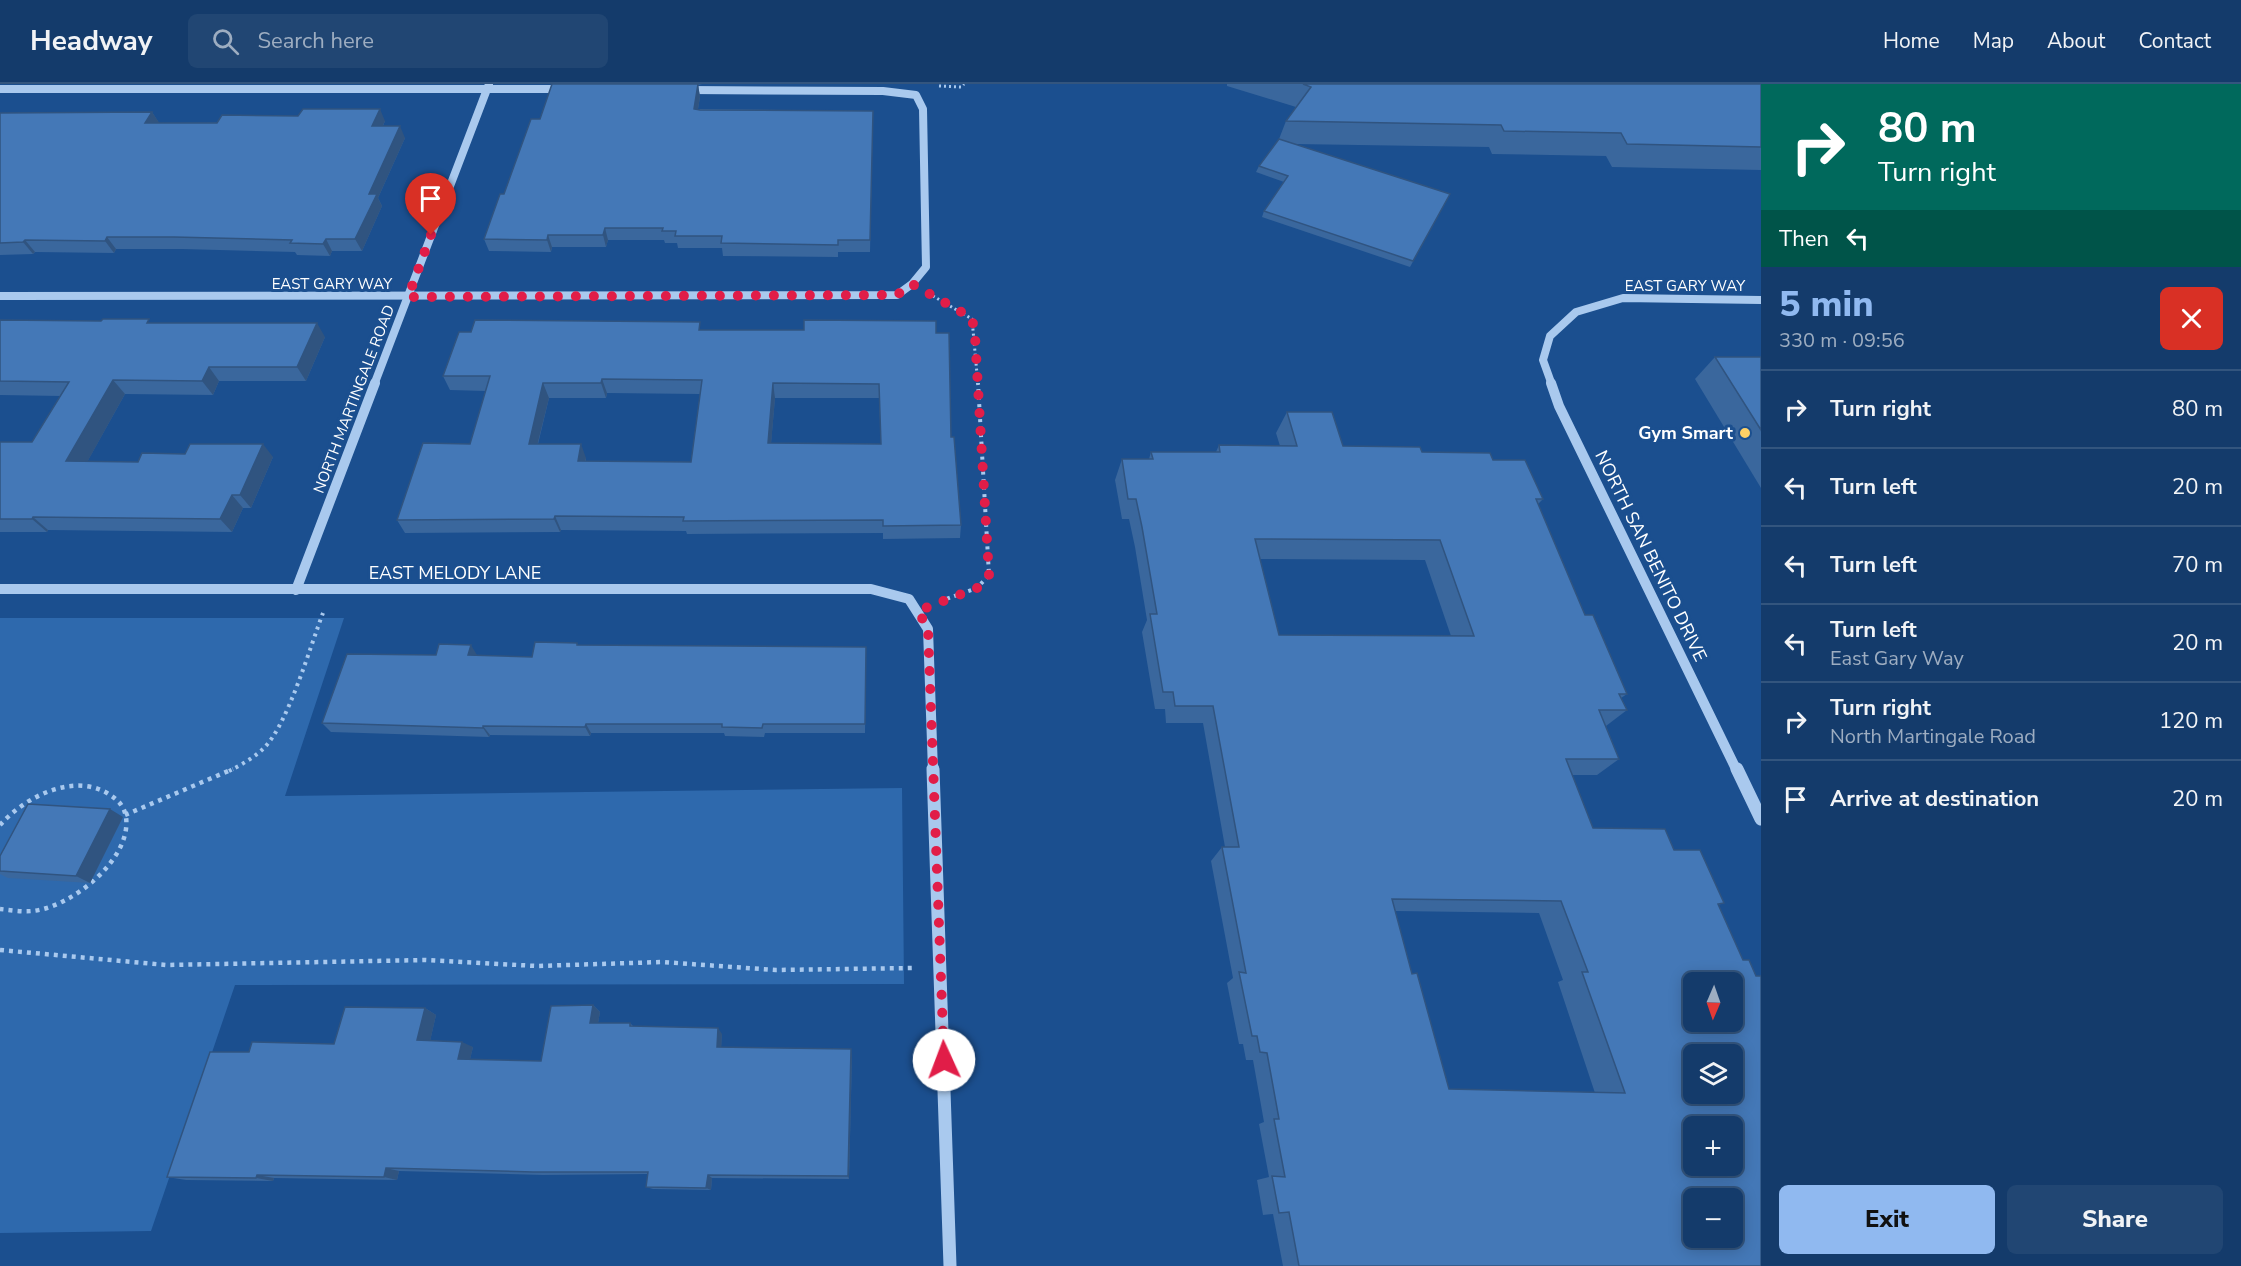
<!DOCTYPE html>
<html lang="en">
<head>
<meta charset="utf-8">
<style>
	:root { --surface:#143b6b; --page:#214673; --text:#f1f3f6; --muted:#9dadc1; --line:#33557e; --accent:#90b9f0 }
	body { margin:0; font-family:"Nunito Sans",sans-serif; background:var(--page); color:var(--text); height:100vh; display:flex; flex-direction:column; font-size:22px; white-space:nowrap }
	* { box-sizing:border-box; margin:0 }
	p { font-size:20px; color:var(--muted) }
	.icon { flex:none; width:33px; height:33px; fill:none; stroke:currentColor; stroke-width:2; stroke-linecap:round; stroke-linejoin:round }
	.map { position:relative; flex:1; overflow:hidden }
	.panel { display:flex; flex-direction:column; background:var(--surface); width:480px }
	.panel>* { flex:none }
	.hud { background:#00695c; color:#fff; overflow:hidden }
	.needle { width:39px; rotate:182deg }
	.controls { position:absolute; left:1683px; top:888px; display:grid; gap:12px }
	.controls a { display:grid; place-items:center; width:60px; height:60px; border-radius:9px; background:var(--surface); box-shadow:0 3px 15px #0003,0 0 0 2px var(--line); font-size:30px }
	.pin { position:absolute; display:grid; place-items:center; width:51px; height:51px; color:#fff; margin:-62px -26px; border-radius:50% 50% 50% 0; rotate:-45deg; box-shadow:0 0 6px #0007 }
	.pin .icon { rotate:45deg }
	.me { position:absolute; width:66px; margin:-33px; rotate:358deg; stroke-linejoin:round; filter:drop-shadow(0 0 4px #0008) }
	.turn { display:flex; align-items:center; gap:21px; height:126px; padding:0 18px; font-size:27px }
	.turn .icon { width:78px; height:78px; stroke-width:2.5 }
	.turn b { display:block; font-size:42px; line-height:51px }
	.then { display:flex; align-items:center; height:57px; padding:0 18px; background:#0003; gap:12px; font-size:22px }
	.round { display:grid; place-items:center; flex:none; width:63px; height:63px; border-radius:9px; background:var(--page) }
	.head { display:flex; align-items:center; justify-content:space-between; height:102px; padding:0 18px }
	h1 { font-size:36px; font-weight:800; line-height:45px; color:var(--accent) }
	.action { display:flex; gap:12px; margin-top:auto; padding:12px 18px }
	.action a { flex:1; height:69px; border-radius:9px; background:var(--accent); color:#111; font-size:24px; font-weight:800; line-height:69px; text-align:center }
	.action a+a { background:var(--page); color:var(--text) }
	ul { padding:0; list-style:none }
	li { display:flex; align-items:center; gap:18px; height:78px; padding:0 18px; border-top:2px solid var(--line) }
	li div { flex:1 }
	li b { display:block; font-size:22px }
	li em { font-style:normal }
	header { display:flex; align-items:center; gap:36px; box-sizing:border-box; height:84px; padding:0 30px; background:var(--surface); border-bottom:2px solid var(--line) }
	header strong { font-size:28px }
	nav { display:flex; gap:33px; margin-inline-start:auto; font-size:21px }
	.search { width:420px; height:54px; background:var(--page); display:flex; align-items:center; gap:15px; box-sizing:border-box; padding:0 21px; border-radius:9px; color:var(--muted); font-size:22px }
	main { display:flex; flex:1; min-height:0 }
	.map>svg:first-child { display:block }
	.green { fill:#2e69ad }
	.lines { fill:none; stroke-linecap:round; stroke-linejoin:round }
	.path-far2 { stroke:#a9c9ee; stroke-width:3; stroke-dasharray:2 3; stroke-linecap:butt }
	.path-far1 { stroke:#a9c9ee; stroke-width:4; stroke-dasharray:3 4.5; stroke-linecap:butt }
	.path { stroke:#a9c9ee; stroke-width:4.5; stroke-dasharray:4 5; stroke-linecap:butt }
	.minor-far2 { stroke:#a9c9ee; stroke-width:8 }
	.minor-far1 { stroke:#a9c9ee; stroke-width:10 }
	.minor { stroke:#a9c9ee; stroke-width:13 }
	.wall { fill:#3a679d; fill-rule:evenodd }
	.shaded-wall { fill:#305480 }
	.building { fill:#4478b7; stroke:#305480; stroke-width:1.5; fill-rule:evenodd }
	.route { stroke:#e11d48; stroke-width:10; stroke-dasharray:0 18 }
	.poi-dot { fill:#ffd166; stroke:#1b4f8f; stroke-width:2 }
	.labels { text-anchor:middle; stroke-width:6; stroke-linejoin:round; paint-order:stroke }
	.far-street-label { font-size:15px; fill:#fff; stroke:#1b4f8f }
	.poi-label { font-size:18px; font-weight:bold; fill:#fff; stroke:#1b4f8f; text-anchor:end }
	.street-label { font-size:18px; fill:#fff; stroke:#1b4f8f }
</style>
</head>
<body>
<header>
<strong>Headway</strong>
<div class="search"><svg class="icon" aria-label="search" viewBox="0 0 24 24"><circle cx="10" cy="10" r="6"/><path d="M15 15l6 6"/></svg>Search here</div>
<nav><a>Home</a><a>Map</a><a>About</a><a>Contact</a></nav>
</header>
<main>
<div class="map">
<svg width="1761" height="1182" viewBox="0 0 1761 1182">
	<rect width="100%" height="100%" fill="#1b4f8f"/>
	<path class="green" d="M 0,534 L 344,534 L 285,712 L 902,704 L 904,900 L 235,901 L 151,1147 L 0,1149 Z"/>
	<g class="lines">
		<g class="path-far2">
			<path d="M 939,2 L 961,3 L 964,0"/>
			<path d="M 933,212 L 972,235 L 978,301"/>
		</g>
		<g class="path-far1">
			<path d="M 940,517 L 977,504 L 989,491 L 978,299"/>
			<path d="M 229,687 C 241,681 255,673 264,664 C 288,640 310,563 323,529"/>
		</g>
		<g class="path">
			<path d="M 125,731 L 233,685"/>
			<path d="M 0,741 C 25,713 72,689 107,709 C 117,715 124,721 126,733 C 132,776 70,824 32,827 C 22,828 10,826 0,825"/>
			<path d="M 0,866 L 166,881 L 426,876 L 537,882 L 662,878 L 776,886 L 913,884"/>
		</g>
		<g class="minor-far2">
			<path d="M 0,5 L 564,5"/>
			<path d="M 0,212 L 897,211 L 912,200 L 926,183 L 923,25 L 916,11 L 883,7 L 687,6"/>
			<path d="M 374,301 L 489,0"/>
			<path d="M 1552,301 L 1543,276 L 1550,252 L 1576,228 L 1623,214 L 1761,216"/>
		</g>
		<g class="minor-far1">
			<path d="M 1551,299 L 1559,322 L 1737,687"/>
			<path d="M 0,505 L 871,505 L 909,515 L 928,545 L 933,687"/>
			<path d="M 296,506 L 375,299"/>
		</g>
		<g class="minor">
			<path d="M 933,685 L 950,1182"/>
			<path d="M 1737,685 L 1761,735"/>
		</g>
	</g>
	<g class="wall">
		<path d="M 552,0 L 702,0 L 698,1 L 700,13 L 698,25 L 873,27 L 870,168 L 838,168 L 838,173 L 723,172 L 722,164 L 678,164 L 677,159 L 665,159 L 664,156 L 608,156 L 606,163 L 552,163 L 551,168 L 489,167 L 484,155 L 504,110 L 540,35 Z"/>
		<path d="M 1227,0 L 1761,0 L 1761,86 L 1612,83 L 1606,72 L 1492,70 L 1489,63 L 1294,60 L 1450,110 L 1410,183 L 1262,133 L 1264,127 L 1284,98 L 1256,88 L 1259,82 L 1279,55 L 1286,37 L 1296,23 L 1227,2 Z"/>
		<path d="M 152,28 L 159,39 L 385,37 L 383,42 L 405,54 L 378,114 L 382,122 L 362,167 L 332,167 L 330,172 L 297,171 L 295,168 L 182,165 L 116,165 L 114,169 L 35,168 L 33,170 L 0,171 L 0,29 Z"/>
		<path d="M 0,236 L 152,239 L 325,253 L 306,297 L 219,297 L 213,311 L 125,310 L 87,378 L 138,378 L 273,373 L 251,424 L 243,424 L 232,448 L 48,446 L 47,448 L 0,448 L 0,358 L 32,358 L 61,312 L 0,311 Z"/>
		<path d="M 702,246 L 936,249 L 951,353 L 961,441 L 960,454 L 883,455 L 883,449 L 687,450 L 686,447 L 561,446 L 560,448 L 405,449 L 397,436 L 470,360 L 486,307 L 450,306 L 443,292 ZM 607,309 L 700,310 L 691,378 L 586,377 L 586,374 L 538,360 L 549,314 L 606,314 ZM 775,314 L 879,314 L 881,360 L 771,359 Z"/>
		<path d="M 1715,273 L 1761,273 L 1761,404 L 1695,295 Z"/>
		<path d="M 1287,328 L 1343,362 L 1422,368 L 1493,376 L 1543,415 L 1538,420 L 1585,531 L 1627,610 L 1621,614 L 1627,626 L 1606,642 L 1619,675 L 1597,691 L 1572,691 L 1593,744 L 1674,766 L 1724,819 L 1718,821 L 1761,1182 L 1283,1182 L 1273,1130 L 1263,1131 L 1257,1096 L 1269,1093 L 1259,1040 L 1264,1038 L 1253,976 L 1246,976 L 1243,960 L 1239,960 L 1227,899 L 1233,894 L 1211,777 L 1222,763 L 1225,763 L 1203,639 L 1166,639 L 1165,625 L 1155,625 L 1142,548 L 1147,536 L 1135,463 L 1129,435 L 1122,435 L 1115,396 L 1122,375 L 1149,375 L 1151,368 L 1216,368 L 1219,361 L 1280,362 L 1276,349 ZM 1260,475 L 1425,476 L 1451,552 L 1279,551 ZM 1395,827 L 1539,829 L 1563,896 L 1558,898 L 1595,1009 L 1449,1005 L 1412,890 Z"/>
		<path d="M 577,559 L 578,561 L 866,563 L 865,649 L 765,649 L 764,653 L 725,652 L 724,649 L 591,649 L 590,652 L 490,651 L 489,653 L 331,648 L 322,639 L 436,571 L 532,573 Z"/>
		<path d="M 123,733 L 90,799 L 8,794 L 0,790 L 0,772 Z"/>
		<path d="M 593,921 L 600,928 L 598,939 L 630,939 L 634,943 L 722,950 L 721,963 L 852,971 L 849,1095 L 712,1094 L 711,1106 L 653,1105 L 646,1103 L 648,1090 L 543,1091 L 399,1087 L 397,1096 L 274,1094 L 273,1097 L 186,1096 L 167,1093 L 249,968 L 334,960 L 425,924 L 436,931 L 430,957 L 473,963 L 470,975 L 541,977 Z"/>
	</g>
	<g class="shaded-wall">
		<path d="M 698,0 L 700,13 L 696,37 L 694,25 Z"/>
		<path d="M 380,25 L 385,37 L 377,54 L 372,42 Z"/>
		<path d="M 152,28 L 160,40 L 145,39 Z"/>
		<path d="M 400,42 L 405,54 L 378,114 L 382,122 L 362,167 L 355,155 L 369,110 Z"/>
		<path d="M 605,144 L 608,156 L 606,163 L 603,151 Z"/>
		<path d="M 548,151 L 552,163 L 551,168 L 547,156 Z"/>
		<path d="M 107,153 L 116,165 L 114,169 L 105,157 Z"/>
		<path d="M 326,155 L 332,167 L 330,172 L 323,160 Z"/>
		<path d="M 25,156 L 35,168 L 33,170 L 23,158 Z"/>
		<path d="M 317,239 L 325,253 L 306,297 L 297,283 Z"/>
		<path d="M 209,283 L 219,297 L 213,311 L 202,297 Z"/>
		<path d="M 602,295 L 607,309 L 606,314 L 601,299 Z"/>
		<path d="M 113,296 L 125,310 L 80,391 L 66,377 Z"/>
		<path d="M 543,299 L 549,314 L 534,374 L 529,360 Z"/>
		<path d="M 773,299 L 775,314 L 770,373 L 768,359 Z"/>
		<path d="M 263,360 L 273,373 L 251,424 L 240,411 Z"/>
		<path d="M 581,360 L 586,374 L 583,391 L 578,377 Z"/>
		<path d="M 232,411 L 243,424 L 232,448 L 220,435 Z"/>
		<path d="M 555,432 L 561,446 L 560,448 L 554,435 Z"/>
		<path d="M 33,433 L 48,446 L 47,448 L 32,435 Z"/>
		<path d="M 471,561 L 477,571 L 468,571 Z"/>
		<path d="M 586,640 L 591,649 L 590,652 L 585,643 Z"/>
		<path d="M 483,642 L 490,651 L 489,653 L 483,644 Z"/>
		<path d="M 110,725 L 123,733 L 90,799 L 76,792 Z"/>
		<path d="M 593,921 L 600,928 L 597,945 L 590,939 Z"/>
		<path d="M 425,924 L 436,931 L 429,962 L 417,956 Z"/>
		<path d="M 718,944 L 722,950 L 721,969 L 717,963 Z"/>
		<path d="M 462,958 L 473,963 L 469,980 L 458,975 Z"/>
		<path d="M 851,965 L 852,971 L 849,1095 L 848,1092 Z"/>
		<path d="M 386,1084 L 399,1087 L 397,1096 L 384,1093 Z"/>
		<path d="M 257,1091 L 274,1094 L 273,1097 L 256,1094 Z"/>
		<path d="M 708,1091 L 712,1094 L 711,1106 L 706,1104 Z"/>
	</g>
	<g class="building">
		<path d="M 552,0 L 698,0 L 694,25 L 700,26 L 873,27 L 870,156 L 838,156 L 838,161 L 721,159 L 722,152 L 675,152 L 676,147 L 662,147 L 663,144 L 605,144 L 603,151 L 548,151 L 547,156 L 484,155 L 500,110 L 504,110 L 531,35 L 540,35 Z"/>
		<path d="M 1303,0 L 1761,0 L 1761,63 L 1627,60 L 1621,49 L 1504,47 L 1501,41 L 1286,37 L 1311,3 Z"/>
		<path d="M 303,25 L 380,25 L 372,42 L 400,42 L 369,110 L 377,110 L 355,155 L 326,155 L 323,160 L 290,159 L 292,156 L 174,153 L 107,153 L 105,157 L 25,156 L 23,158 L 0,159 L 0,29 L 152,28 L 145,39 L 217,39 L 222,31 L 298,32 Z"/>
		<path d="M 1279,55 L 1450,110 L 1413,177 L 1264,127 L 1288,92 L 1259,82 Z"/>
		<path d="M 103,235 L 149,235 L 147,239 L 317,239 L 297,283 L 209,283 L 202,297 L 113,296 L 66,377 L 138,378 L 142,369 L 185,370 L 190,360 L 263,360 L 240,411 L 232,411 L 220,435 L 33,433 L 32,435 L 0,435 L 0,358 L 32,358 L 69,298 L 0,297 L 0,236 L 101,237 Z"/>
		<path d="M 475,236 L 700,238 L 699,246 L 804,246 L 804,236 L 936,237 L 936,249 L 949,249 L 951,353 L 954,353 L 961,441 L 883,442 L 883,436 L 683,437 L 684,433 L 555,432 L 554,435 L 397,436 L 423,359 L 470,360 L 490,292 L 443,292 L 459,248 L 471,248 ZM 602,295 L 702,296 L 691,378 L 578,377 L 581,360 L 529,360 L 543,299 L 601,299 ZM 773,299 L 879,300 L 881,360 L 768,359 Z"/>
		<path d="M 1715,273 L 1761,273 L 1761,346 Z"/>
		<path d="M 1287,328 L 1332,328 L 1343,362 L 1420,363 L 1422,368 L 1490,369 L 1493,376 L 1525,376 L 1543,415 L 1536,415 L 1585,531 L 1593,531 L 1627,610 L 1619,610 L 1627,626 L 1599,626 L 1619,675 L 1566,675 L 1593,744 L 1665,745 L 1674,766 L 1700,766 L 1724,819 L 1718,820 L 1743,876 L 1749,876 L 1756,892 L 1761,892 L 1761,1182 L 1299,1182 L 1289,1128 L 1279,1129 L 1272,1092 L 1285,1093 L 1274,1035 L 1279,1035 L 1267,969 L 1260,968 L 1257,952 L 1252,952 L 1239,888 L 1246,889 L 1222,763 L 1239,763 L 1213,622 L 1175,622 L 1173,608 L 1163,608 L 1150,530 L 1157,530 L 1142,443 L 1136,415 L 1128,415 L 1122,375 L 1153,375 L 1151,368 L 1220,368 L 1219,361 L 1297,362 ZM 1255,455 L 1440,456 L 1474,552 L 1279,551 ZM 1392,815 L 1561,817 L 1588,888 L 1582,888 L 1625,1009 L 1449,1005 L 1417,889 L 1412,890 ZM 1694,898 L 1732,898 L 1732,938 L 1694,938 ZM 1694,970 L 1732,970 L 1732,1010 L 1694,1010 ZM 1694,1042 L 1732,1042 L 1732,1082 L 1694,1082 ZM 1694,1114 L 1732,1114 L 1732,1154 L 1694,1154 Z"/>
		<path d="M 535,558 L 577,559 L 577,561 L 866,563 L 865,640 L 763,640 L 762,644 L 722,643 L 722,640 L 586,640 L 585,643 L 483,642 L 483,644 L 322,639 L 347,570 L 436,571 L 439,560 L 471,561 L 468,571 L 532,573 Z"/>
		<path d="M 28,720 L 110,725 L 76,792 L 0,787 L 0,772 Z"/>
		<path d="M 593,921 L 590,939 L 630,939 L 630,942 L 718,944 L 717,963 L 851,965 L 848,1092 L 708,1091 L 706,1104 L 646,1103 L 648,1088 L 533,1088 L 386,1084 L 384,1093 L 257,1091 L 256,1094 L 167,1093 L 210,968 L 249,968 L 252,958 L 334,960 L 345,923 L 425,924 L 417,956 L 462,958 L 458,975 L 541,977 L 551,922 Z"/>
	</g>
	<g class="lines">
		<path class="route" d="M 431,151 L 408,213 L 897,211 L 912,200 L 972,234 L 975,252 L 989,491 L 977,504 L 918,527 L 928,545 L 944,976"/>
	</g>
	<circle class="poi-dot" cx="1745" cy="349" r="6"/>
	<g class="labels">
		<g class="far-street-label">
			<text x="332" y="205">EAST GARY WAY</text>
			<text x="1685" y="207">EAST GARY WAY</text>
			<text transform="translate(354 315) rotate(-69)" y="5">NORTH MARTINGALE ROAD</text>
		</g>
		<g class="poi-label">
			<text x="1733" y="355">Gym Smart</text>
		</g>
		<g class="street-label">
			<text transform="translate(1651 472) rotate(64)" y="6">NORTH SAN BENITO DRIVE</text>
			<text x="455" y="495">EAST MELODY LANE</text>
		</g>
	</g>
</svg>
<div class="controls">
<a><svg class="needle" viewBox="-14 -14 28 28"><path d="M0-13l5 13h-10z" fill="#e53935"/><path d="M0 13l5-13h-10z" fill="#9dadc1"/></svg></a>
<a><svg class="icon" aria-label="layers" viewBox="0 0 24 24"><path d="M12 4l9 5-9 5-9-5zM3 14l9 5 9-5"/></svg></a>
<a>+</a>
<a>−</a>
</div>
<div class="pin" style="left:431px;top:151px;background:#d93025"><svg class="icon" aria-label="arrive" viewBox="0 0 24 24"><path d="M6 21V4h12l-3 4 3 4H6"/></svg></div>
<svg class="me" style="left:944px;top:976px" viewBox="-20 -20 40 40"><circle r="19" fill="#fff"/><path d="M0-13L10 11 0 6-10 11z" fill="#e11d48"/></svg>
</div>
<section class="panel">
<div class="hud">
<div class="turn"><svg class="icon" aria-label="right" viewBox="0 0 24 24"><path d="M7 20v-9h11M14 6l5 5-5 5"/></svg><div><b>80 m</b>Turn right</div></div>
<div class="then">Then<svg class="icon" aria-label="left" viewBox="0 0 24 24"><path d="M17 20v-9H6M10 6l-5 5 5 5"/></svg></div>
</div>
<div class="head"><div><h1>5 min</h1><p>330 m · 09:56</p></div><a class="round" style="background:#d93025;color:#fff"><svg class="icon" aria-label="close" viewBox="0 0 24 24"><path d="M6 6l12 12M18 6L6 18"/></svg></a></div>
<ul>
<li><svg class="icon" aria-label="right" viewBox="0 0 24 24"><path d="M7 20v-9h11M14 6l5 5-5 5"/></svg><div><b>Turn right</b></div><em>80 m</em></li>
<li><svg class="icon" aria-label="left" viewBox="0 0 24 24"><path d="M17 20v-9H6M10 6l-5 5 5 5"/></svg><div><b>Turn left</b></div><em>20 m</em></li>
<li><svg class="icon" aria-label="left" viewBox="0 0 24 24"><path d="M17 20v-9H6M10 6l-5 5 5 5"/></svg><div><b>Turn left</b></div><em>70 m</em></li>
<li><svg class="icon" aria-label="left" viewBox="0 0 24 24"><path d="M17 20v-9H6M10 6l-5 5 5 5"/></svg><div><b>Turn left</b><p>East Gary Way</p></div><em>20 m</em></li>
<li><svg class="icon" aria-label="right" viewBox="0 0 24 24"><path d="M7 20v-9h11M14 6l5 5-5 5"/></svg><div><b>Turn right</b><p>North Martingale Road</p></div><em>120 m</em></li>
<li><svg class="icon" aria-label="arrive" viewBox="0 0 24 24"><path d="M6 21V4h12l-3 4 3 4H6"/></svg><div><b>Arrive at destination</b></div><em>20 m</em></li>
</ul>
<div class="action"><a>Exit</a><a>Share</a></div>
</section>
</main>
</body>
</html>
